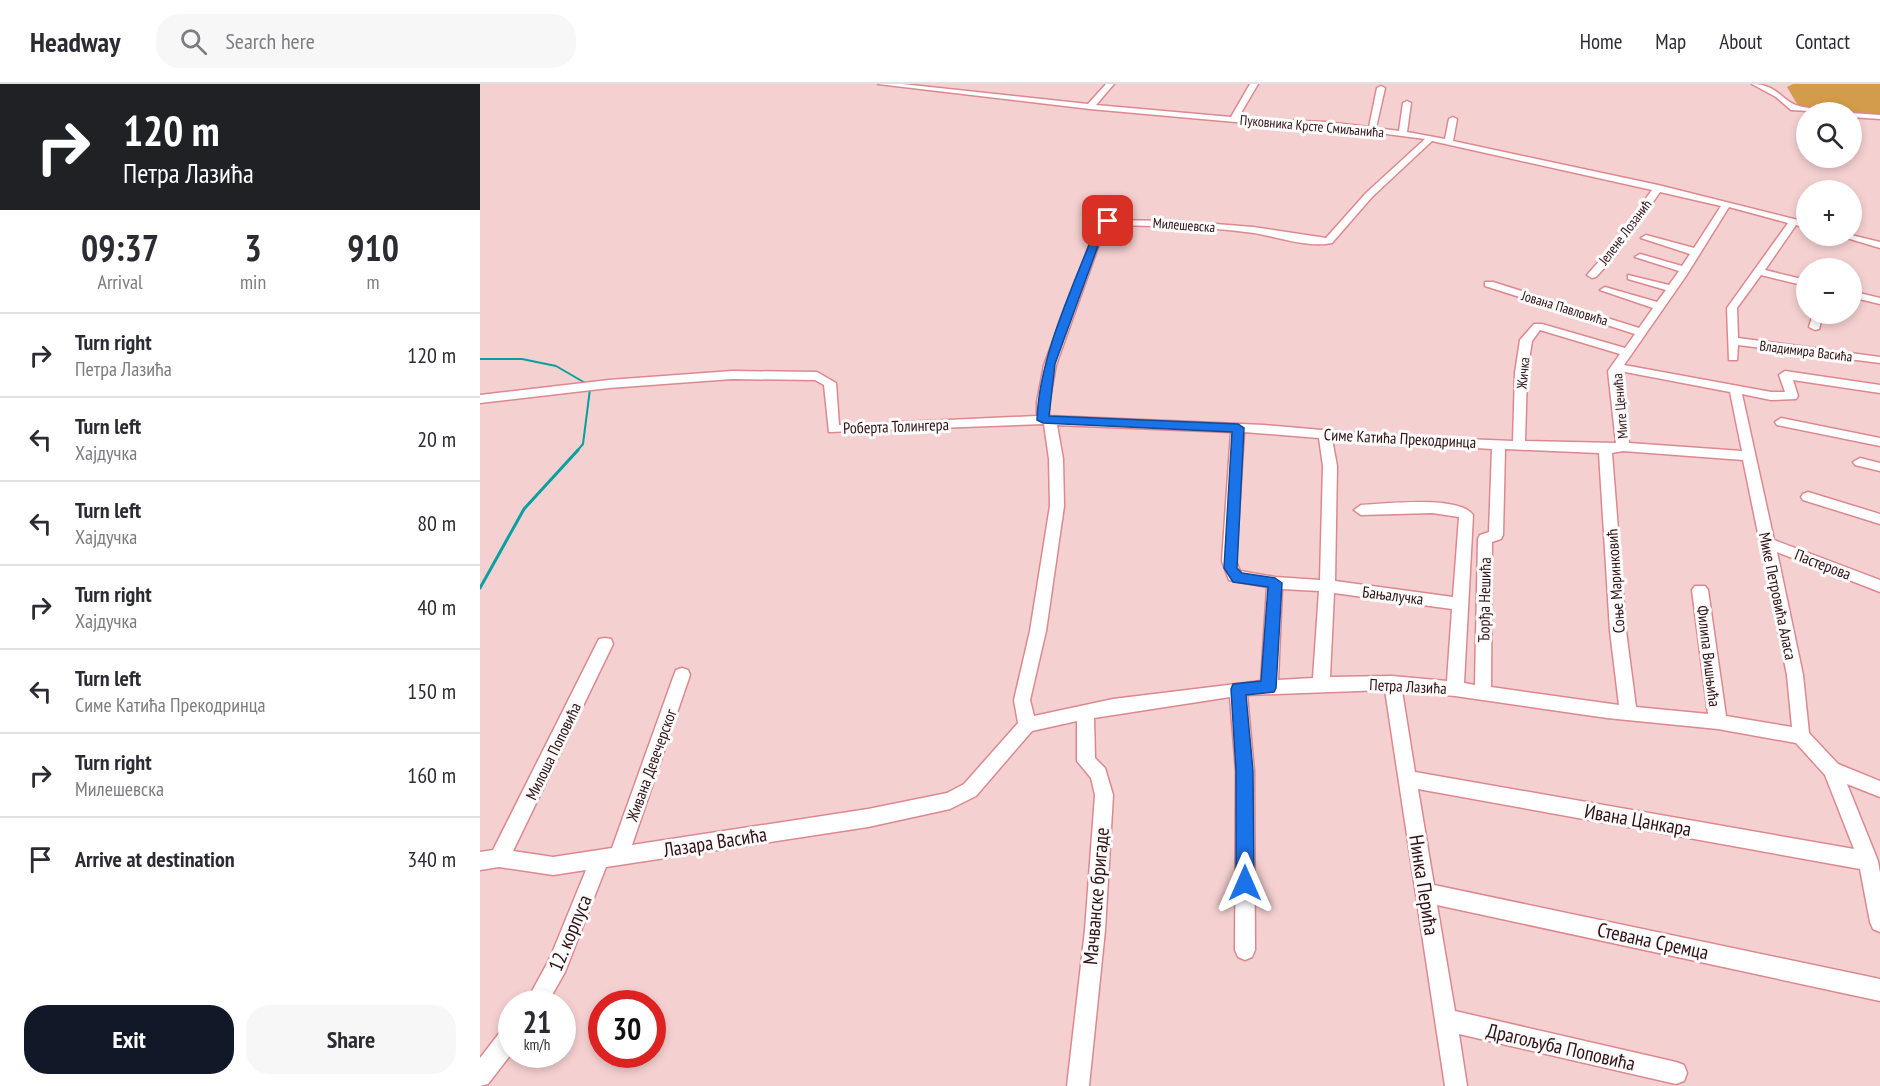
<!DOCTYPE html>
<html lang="en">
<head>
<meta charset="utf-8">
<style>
	:root { --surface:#fff; --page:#f7f7f7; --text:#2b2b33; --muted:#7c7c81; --line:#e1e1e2; --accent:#111827 }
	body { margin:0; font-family:"PT Sans Narrow",sans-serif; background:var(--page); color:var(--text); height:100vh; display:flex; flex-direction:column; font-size:22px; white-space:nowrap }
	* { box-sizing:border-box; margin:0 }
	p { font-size:20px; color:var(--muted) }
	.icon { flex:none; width:33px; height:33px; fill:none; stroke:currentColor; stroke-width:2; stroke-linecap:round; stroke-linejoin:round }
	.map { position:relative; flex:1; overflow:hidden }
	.panel { display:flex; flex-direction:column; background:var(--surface); width:480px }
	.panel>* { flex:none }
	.guide { background:#202124; color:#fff; overflow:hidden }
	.tools { position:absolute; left:1316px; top:18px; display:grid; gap:12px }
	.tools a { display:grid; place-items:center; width:66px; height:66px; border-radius:50%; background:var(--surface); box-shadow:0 3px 9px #0003; font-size:30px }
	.speed { position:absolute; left:18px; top:906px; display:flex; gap:12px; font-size:30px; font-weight:700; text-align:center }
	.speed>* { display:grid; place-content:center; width:78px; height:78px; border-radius:50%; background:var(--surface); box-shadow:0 3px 9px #0003; line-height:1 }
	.speed small { font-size:15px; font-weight:400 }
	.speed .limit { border:9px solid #d22; background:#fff; color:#111 }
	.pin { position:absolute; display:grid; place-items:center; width:51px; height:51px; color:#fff; margin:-26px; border-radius:12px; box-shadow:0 3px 9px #0006 }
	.me { position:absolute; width:66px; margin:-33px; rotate:0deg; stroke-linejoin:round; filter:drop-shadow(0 0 4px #0008) }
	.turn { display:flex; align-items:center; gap:21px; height:126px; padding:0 24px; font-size:27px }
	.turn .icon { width:78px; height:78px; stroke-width:2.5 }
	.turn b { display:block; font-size:42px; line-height:51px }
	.eta { display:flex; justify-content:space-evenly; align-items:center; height:102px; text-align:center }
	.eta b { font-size:36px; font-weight:600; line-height:42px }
	.primary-button { display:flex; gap:12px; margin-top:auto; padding:12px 24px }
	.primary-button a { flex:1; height:69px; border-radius:24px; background:var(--accent); color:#fff; font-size:24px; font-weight:600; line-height:69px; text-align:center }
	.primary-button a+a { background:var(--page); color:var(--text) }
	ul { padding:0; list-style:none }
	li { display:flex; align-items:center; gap:18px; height:84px; padding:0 24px; border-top:2px solid var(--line) }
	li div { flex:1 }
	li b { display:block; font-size:22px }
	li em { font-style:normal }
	header { display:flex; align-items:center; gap:36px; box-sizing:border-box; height:84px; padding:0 30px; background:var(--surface); border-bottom:2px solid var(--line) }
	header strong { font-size:28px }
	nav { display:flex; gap:33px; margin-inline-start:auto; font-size:21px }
	.search { width:420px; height:54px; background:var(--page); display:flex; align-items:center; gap:15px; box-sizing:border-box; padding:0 21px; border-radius:24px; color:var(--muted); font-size:22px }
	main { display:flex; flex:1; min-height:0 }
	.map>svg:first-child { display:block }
	.green { fill:#d39c4b }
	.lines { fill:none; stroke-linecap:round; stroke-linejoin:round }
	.stream-far1 { stroke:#05a0a0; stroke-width:2 }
	.stream { stroke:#05a0a0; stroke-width:3 }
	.minor-casing { stroke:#dd888f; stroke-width:3 }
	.minor { fill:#fff; fill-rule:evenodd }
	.route { fill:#1a73e8; stroke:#114b97; stroke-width:1.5 }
	.labels { text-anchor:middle; stroke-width:6; stroke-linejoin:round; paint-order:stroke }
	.far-street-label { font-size:14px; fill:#311114; stroke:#fbfbfb }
	.street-label { font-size:16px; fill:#311114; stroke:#fbfbfb }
	.near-street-label { font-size:20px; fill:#311114; stroke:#fbfbfb }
</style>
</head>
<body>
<header>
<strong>Headway</strong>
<div class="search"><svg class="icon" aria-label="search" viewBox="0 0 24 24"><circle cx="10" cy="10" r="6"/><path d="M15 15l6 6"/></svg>Search here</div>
<nav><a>Home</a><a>Map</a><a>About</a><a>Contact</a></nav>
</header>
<main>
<section class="panel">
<div class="guide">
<div class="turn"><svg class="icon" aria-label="right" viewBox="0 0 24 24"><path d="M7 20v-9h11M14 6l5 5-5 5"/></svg><div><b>120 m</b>Петра Лазића</div></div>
</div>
<div class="eta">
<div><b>09:37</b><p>Arrival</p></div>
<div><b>3</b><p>min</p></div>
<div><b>910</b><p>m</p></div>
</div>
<ul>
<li><svg class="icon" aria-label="right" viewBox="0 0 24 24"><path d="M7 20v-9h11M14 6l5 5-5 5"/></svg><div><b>Turn right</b><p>Петра Лазића</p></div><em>120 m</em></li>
<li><svg class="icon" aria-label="left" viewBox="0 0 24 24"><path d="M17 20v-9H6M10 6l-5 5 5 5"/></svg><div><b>Turn left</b><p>Хајдучка</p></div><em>20 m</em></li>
<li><svg class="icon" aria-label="left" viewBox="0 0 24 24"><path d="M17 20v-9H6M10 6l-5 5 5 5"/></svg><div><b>Turn left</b><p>Хајдучка</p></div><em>80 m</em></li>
<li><svg class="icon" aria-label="right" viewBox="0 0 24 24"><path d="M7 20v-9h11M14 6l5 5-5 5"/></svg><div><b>Turn right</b><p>Хајдучка</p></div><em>40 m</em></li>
<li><svg class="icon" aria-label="left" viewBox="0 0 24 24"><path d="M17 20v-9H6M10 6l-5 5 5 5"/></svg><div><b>Turn left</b><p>Симе Катића Прекодринца</p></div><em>150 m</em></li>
<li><svg class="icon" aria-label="right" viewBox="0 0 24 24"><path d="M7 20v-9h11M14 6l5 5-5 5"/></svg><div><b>Turn right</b><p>Милешевска</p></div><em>160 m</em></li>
<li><svg class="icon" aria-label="arrive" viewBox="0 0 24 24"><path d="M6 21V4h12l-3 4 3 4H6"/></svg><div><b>Arrive at destination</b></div><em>340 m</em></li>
</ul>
<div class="primary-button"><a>Exit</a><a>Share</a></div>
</section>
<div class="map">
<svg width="1400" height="1002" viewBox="0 0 1400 1002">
	<rect width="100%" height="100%" fill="#f5d0d1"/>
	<path class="green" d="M 1313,0 L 1400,0 L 1400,31 L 1320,25 L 1307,3 Z"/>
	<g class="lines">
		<g class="stream-far1">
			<path d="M 0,275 L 42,275 L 76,282 L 107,300"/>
			<path d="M 97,367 L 103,360 L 110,305"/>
		</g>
		<path class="stream" d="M 0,504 L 44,425 L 98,366"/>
		<defs>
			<g id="minor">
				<path d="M 398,0 L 422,0 L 608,20 L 626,0 L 634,0 L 616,21 L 751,33 L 770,0 L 778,0 L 758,34 L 845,38 L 889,43 L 897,4 L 901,2 L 905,4 L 896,44 L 919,47 L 923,19 L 927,17 L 931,19 L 927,48 L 965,55 L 969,35 L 973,33 L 977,35 L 973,57 L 1178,101 L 1326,138 L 1326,144 L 1316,141 L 1285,186 L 1326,196 L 1326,202 L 1281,191 L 1257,224 L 1258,254 L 1400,273 L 1400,279 L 1258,261 L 1257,276 L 1249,276 L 1247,224 L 1308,139 L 1249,123 L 1206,192 L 1144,281 L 1291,308 L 1305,308 L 1299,291 L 1305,287 L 1400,301 L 1400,309 L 1313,296 L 1318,312 L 1316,315 L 1291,316 L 1262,310 L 1294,456 L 1400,496 L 1400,508 L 1297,468 L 1323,591 L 1329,649 L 1358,680 L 1400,697 L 1400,713 L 1367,700 L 1398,777 L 1400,789 L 1400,848 L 1393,845 L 1390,838 L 1380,785 L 938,705 L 954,801 L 1400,895 L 1400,917 L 957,821 L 975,927 L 1196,978 L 1204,981 L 1207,989 L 1204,997 L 1196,1000 L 979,950 L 987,1002 L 965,1002 L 905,606 L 767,611 L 774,687 L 775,866 L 772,873 L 765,876 L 758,873 L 755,866 L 756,687 L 750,613 L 614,634 L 615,674 L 625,684 L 633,711 L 625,846 L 609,1002 L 587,1002 L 605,846 L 615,711 L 611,694 L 597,677 L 597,637 L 552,647 L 496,712 L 470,725 L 388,743 L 126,783 L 85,888 L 67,920 L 45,920 L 70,874 L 106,786 L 73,791 L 19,783 L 0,786 L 0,768 L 13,766 L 119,555 L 125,554 L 131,555 L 133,560 L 33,767 L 73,773 L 132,764 L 194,591 L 196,586 L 202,584 L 208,586 L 210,591 L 152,761 L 388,725 L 467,709 L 484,700 L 538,639 L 534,616 L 550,547 L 570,422 L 569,375 L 564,340 L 349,348 L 344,301 L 335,296 L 252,295 L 129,304 L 0,319 L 0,311 L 129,296 L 252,287 L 337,288 L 356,299 L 359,341 L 557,332 L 557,318 L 564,281 L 619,136 L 698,137 L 773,143 L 846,154 L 886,109 L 945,55 L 845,42 L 789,41 L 610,25 ZM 952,57 L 1172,106 L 1129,166 L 1107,191 L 1112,194 L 1116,193 L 1137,170 L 1180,108 L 1241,122 L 1214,164 L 1166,151 L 1161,154 L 1210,170 L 1202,182 L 1160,170 L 1155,173 L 1199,187 L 1189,201 L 1148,191 L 1148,195 L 1186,206 L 1177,218 L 1125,203 L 1120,206 L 1173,224 L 1159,244 L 1013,198 L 1005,198 L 1005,202 L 1155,250 L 1145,264 L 1062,240 L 1054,240 L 1040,256 L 1035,289 L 1033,357 L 911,352 L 784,341 L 569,332 L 569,318 L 576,281 L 626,141 C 675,142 725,142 774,149 C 799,153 828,164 852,159 L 892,113 ZM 1060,246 L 1140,270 L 1128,287 L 1136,359 L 1045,357 L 1047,289 L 1052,257 ZM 1140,287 L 1250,308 L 1262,367 L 1149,359 ZM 577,341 L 751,348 L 742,477 L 749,496 L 787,503 L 781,597 L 633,615 L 554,632 L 550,616 L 566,547 L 584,422 L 583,375 ZM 764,348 L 839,354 L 843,382 L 840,496 L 795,493 L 760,487 L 756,477 ZM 852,355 L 1012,365 L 1009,448 L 1000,451 L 998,455 L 995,601 L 984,599 L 993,431 C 979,411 904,420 881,421 L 874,426 L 881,431 L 952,429 L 979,433 L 973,513 L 855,497 L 857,382 ZM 1025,365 L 1119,369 L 1130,547 L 1139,621 L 1011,603 L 1012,458 L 1021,455 L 1023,451 ZM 1143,367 L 1263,376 L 1307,591 L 1312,643 L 1246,632 L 1228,506 L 1225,502 L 1215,502 L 1212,506 L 1228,630 L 1156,623 L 1146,547 L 1132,369 ZM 802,505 L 839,507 L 833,594 L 798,596 ZM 854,509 L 972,525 L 967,597 L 912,592 L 850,593 ZM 922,607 L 975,612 L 1127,634 L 1238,645 L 1316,659 L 1345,691 L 1374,765 L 935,688 Z"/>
				<path d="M 1272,0 C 1298,0 1302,18 1319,22 C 1328,25 1339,23 1347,28 L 1311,26 L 1296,13 Z"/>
				<path d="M 1371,29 L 1400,31 L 1400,35 L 1371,33 Z"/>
				<path d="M 1371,151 L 1400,158 L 1400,164 L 1360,152 Z"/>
				<path d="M 1371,207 L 1400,214 L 1400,220 L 1371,213 Z"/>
				<path d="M 1333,230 L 1343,230 L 1339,245 L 1335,246 L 1329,243 Z"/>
				<path d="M 1301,334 L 1400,354 L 1400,362 L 1297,341 L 1295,338 Z"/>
				<path d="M 1380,374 L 1400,379 L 1400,387 L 1375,381 L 1373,378 Z"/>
				<path d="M 1328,408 L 1400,430 L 1400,440 L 1323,416 L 1321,413 L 1323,410 Z"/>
				<path d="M 32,940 L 32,969 L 8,1000 L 0,1002 L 0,974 L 24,943 Z"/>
			</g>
		</defs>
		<use href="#minor" class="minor-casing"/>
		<use href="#minor" class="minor"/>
	</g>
	<path class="route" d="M 628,135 L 633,137 L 626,140 L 575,280 L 569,332 L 758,340 L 764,344 L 757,484 L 762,489 L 795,494 L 802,499 L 796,604 L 794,608 L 766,611 L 773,687 L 774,799 L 771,805 L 765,808 L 759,805 L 756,799 L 756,687 L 751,605 L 753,600 L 781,597 L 788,503 L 753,498 L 744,484 L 752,348 L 563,339 L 557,336 C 559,271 595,199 618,138 Z"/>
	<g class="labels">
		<g class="far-street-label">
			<text transform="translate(832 42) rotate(5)" y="5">Пуковника Крсте Смиљанића</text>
			<text transform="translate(704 141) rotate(4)" y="5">Милешевска</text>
			<text transform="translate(1145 148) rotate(-53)" y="5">Јелене Лозанић</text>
			<text transform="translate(1085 224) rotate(17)" y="5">Јована Павловића</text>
			<text transform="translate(1326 267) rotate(7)" y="5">Владимира Васића</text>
			<text transform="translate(1043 289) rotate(-85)" y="5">Жичка</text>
			<text transform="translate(1140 322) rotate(-95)" y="5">Мите Ценића</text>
		</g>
		<g class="street-label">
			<text transform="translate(416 342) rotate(-2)" y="6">Роберта Толингера</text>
			<text transform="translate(920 354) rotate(3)" y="6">Симе Катића Прекодринца</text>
			<text transform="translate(1343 480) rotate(21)" y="6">Пастерова</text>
			<text transform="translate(1135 497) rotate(-94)" y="6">Соње Маринковић</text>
			<text transform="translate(913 511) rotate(7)" y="6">Бањалучка</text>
			<text transform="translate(1298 512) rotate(78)" y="6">Мике Петровића Аласа</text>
			<text transform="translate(1004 516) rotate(-89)" y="6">Ђорђа Нешића</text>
			<text transform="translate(1229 572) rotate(83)" y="6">Филипа Вишњића</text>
			<text transform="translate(928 602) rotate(3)" y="6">Петра Лазића</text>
			<text transform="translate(73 667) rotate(-64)" y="6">Милоша Поповића</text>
			<text transform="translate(171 681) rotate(-70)" y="6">Живана Девечерског</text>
		</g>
		<g class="near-street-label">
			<text transform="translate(1158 736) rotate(10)" y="7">Ивана Цанкара</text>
			<text transform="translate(235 758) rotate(-9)" y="7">Лазара Васића</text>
			<text transform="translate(944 801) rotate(81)" y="7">Нинка Перића</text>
			<text transform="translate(616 812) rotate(-85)" y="7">Мачванске бригаде</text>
			<text transform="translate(90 849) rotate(-67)" y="7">12. корпуса</text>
			<text transform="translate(1173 857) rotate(12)" y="7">Стевана Сремца</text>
			<text transform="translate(1081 963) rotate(13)" y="7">Драгољуба Поповића</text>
		</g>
	</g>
</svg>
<div class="tools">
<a><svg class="icon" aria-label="search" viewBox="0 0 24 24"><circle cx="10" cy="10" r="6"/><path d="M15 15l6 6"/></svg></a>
<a>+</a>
<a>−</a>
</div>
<div class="speed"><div>21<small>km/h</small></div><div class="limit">30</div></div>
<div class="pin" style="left:628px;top:137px;background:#d93025"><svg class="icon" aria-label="arrive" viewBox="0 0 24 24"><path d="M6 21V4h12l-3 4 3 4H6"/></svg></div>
<svg class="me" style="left:765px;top:799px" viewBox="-20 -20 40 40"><path d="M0-17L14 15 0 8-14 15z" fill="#1a73e8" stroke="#fff" stroke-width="4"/></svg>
</div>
</main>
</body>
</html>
